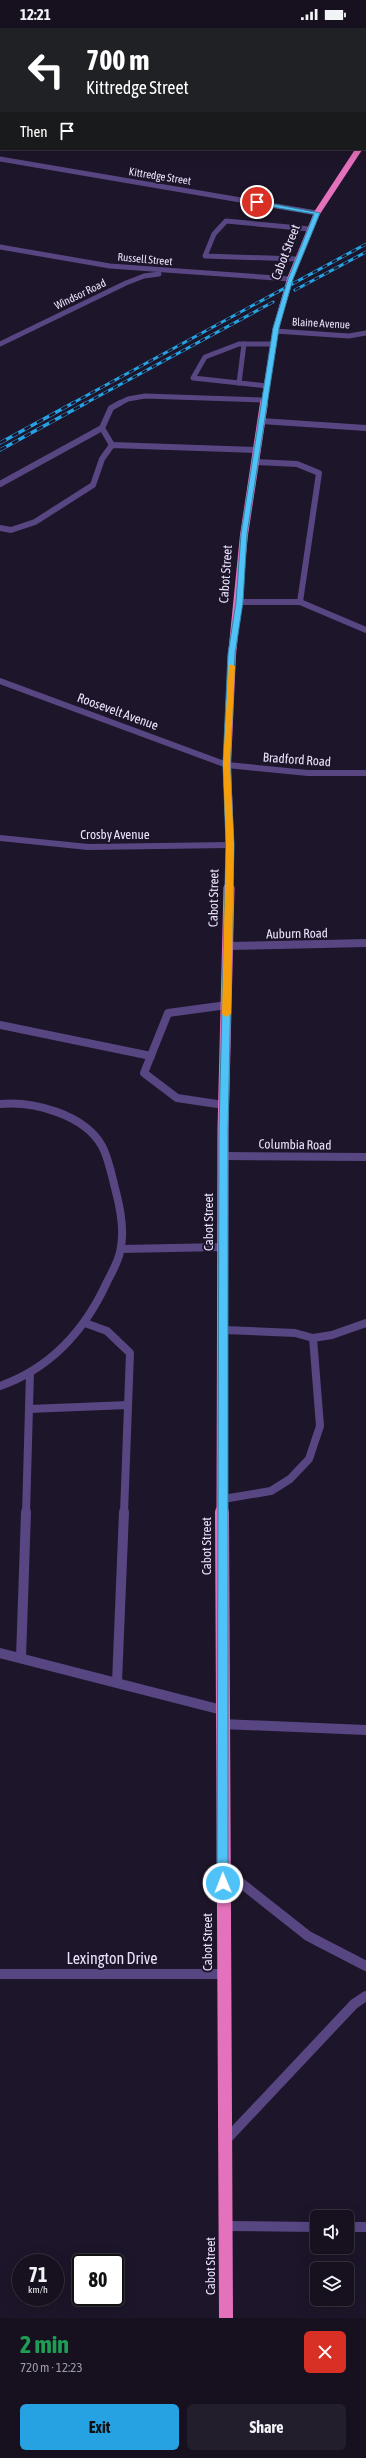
<!DOCTYPE html>
<html lang="en">
<head>
<meta charset="utf-8">
<style>
	:root { --surface:#16101f; --page:#231e2c; --text:#f1f3f6; --muted:#9e9da4; --line:#35303d; --accent:#26a1e2 }
	body { margin:0; font-family:"Asap Condensed",sans-serif; background:var(--page); color:var(--text); height:100vh; display:flex; flex-direction:column; font-size:15px; white-space:nowrap }
	* { box-sizing:border-box; margin:0 }
	p { font-size:13px; color:var(--muted) }
	.icon { flex:none; width:22px; height:22px; fill:none; stroke:currentColor; stroke-width:2; stroke-linecap:round; stroke-linejoin:round }
	.map { position:relative; height:2290px; overflow:hidden }
	.sheet { display:flex; flex-direction:column; background:var(--surface); flex:1 }
	.sheet>* { flex:none }
	.top-card { position:absolute; left:0px; top:0px; width:366px; height:122px; box-shadow:0 4px 16px #0002,0 0 0 1px var(--line); background:#202124; color:#fff; overflow:hidden }
	.tools { position:absolute; left:310px; top:2182px; display:grid; gap:8px }
	.tools a { display:grid; place-items:center; width:44px; height:44px; border-radius:6px; background:var(--surface); box-shadow:0 4px 16px #0002,0 0 0 1px var(--line); font-size:20px }
	.speed { position:absolute; left:12px; top:2226px; display:flex; gap:8px; font-size:20px; font-weight:700; text-align:center }
	.speed>* { display:grid; place-content:center; width:52px; height:52px; border-radius:50%; background:var(--surface); box-shadow:0 4px 16px #0002,0 0 0 1px var(--line); line-height:1 }
	.speed small { font-size:10px; font-weight:400 }
	.speed .limit { border:2px solid #111; border-radius:6px; background:#fff; color:#111 }
	.pin { position:absolute; display:grid; place-items:center; width:34px; height:34px; color:#fff; margin:-17px; border:2px solid #fff; border-radius:50%; box-shadow:0 1px 4px #0007 }
	.me { position:absolute; width:44px; margin:-22px; rotate:359deg; stroke-linejoin:round; filter:drop-shadow(0 0 3px #0008) }
	.turn { display:flex; align-items:center; gap:14px; height:84px; padding:0 20px; font-size:18px }
	.turn .icon { width:52px; height:52px; stroke-width:2.5 }
	.turn b { display:block; font-size:28px; line-height:34px }
	.then { display:flex; align-items:center; height:38px; padding:0 20px; background:#0003; gap:8px; font-size:15px }
	.round { display:grid; place-items:center; flex:none; width:42px; height:42px; border-radius:6px; background:var(--page) }
	.overview { display:flex; align-items:center; justify-content:space-between; height:68px; padding:0 20px }
	h1 { font-size:24px; font-weight:700; line-height:30px; color:#1e9e55 }
	.button { display:flex; gap:8px; margin-top:auto; padding:8px 20px }
	.button a { flex:1; height:46px; border-radius:6px; background:var(--accent); color:#111; font-size:16px; font-weight:700; line-height:46px; text-align:center }
	.button a+a { background:var(--page); color:var(--text) }
	.status { display:flex; justify-content:space-between; align-items:center; height:28px; padding:0 20px; background:var(--surface); direction:ltr }
	.status svg { height:11px; fill:currentColor }
	.map>svg:first-child { display:block }
	.lines { fill:none; stroke-linecap:round; stroke-linejoin:round }
	.stream { stroke:#131944; stroke-width:5.5 }
	.service-far3 { stroke:#574682; stroke-width:5 }
	.service-far2 { stroke:#574682; stroke-width:6 }
	.service-far1 { stroke:#574682; stroke-width:8 }
	.service { stroke:#574682; stroke-width:10 }
	.minor-far3 { stroke:#574682; stroke-width:5 }
	.minor-far2 { stroke:#574682; stroke-width:6 }
	.minor-far1 { stroke:#574682; stroke-width:8 }
	.minor { stroke:#574682; stroke-width:10 }
	.trunk-far3 { stroke:#e471bb; stroke-width:6 }
	.trunk-far2 { stroke:#e471bb; stroke-width:8 }
	.trunk-far1 { stroke:#e471bb; stroke-width:11 }
	.trunk { stroke:#e471bb; stroke-width:14 }
	.rail-far1-casing { stroke:#26a1e2; stroke-width:3 }
	.rail-casing { stroke:#26a1e2; stroke-width:3.5 }
	.rail-far1 { stroke:#1d1529; stroke-width:2; stroke-dasharray:5.5; stroke-linecap:butt }
	.rail { stroke:#1d1529; stroke-width:2.5; stroke-dasharray:7; stroke-linecap:butt }
	.route { fill:#4fc3f7; stroke:#337fa1 }
	.slow { fill:#f59e0b }
	.labels { text-anchor:middle; stroke-width:4; stroke-linejoin:round; paint-order:stroke }
	.far-street-label { font-size:11px; fill:#eae1fb; stroke:#1d1529 }
	.street-label { font-size:13px; fill:#eae1fb; stroke:#1d1529 }
	.near-street-label { font-size:16px; fill:#eae1fb; stroke:#1d1529 }
</style>
</head>
<body>
<div class="status"><b>12:21</b><svg viewBox="0 0 49 12"><path d="M0 12V9h3v3zM5 12V6h3v6zM10 12V3h3v9zM15 12V0h3v12zM26 1h20v11H26zM47 4h2v5h-2z"/></svg></div>
<div class="map">
<svg width="366" height="2290" viewBox="0 0 366 2290">
	<rect width="100%" height="100%" fill="#1d1529"/>
	<g class="lines">
		<path class="stream" d="M 257,1 L 259,0"/>
		<g class="service-far3">
			<path d="M 298,231 L 205,228 L 214,206 L 226,193 L 310,201"/>
			<path d="M 239,355 L 244,316"/>
			<path d="M 267,358 L 193,350 L 205,329 L 239,316 L 274,316"/>
			<path d="M 118,376 L 128,371 L 145,368 L 265,372"/>
		</g>
		<g class="service-far2">
			<path d="M 261,393 L 366,400"/>
			<path d="M 102,400 L 112,417"/>
			<path d="M 0,456 L 102,400 L 111,380 L 120,375"/>
			<path d="M 0,500 L 11,502 L 35,494 L 93,457 L 102,431 L 112,417 L 258,422"/>
			<path d="M 239,574 L 300,574 L 319,445 L 297,436 L 256,434"/>
			<path d="M 300,574 L 366,602"/>
		</g>
		<g class="service-far1">
			<path d="M 0,997 L 151,1028"/>
			<path d="M 0,1076 C 33,1073 84,1086 102,1118 C 109,1131 112,1149 116,1164 C 121,1183 125,1204 120,1224 C 118,1234 112,1244 107,1254 C 85,1302 51,1340 0,1358"/>
			<path d="M 224,1077 L 177,1070 L 144,1045 L 168,985 L 227,977"/>
			<path d="M 121,1221 L 224,1219"/>
			<path d="M 85,1295 L 107,1303 L 130,1325 L 124,1485"/>
			<path d="M 224,1302 L 295,1305 L 313,1310 L 332,1307 L 366,1295"/>
			<path d="M 29,1381 L 128,1377"/>
			<path d="M 223,1471 L 271,1463 L 290,1451 L 309,1431 L 320,1398 L 313,1310"/>
			<path d="M 26,1485 L 30,1345"/>
		</g>
		<g class="service">
			<path d="M 0,1625 L 222,1682"/>
			<path d="M 21,1630 L 26,1484"/>
			<path d="M 117,1654 L 124,1484"/>
			<path d="M 222,1696 L 366,1702"/>
			<path d="M 222,1840 L 308,1908 L 366,1938"/>
			<path d="M 225,2113 L 354,1976 L 366,1968"/>
			<path d="M 225,2198 L 317,2199"/>
			<path d="M 347,2199 L 366,2199"/>
		</g>
		<g class="minor-far3">
			<path d="M 0,131 L 317,185"/>
			<path d="M 0,219 L 110,238 L 290,251"/>
			<path d="M 275,303 L 349,308 L 366,305"/>
			<path d="M 0,316 L 126,255 L 144,248 L 159,246"/>
		</g>
		<g class="minor-far2">
			<path d="M 0,653 L 227,737 L 308,745 L 366,745"/>
			<path d="M 0,810 L 88,819 L 230,817"/>
		</g>
		<g class="minor-far1">
			<path d="M 228,918 L 366,915"/>
			<path d="M 223,1128 L 366,1129"/>
		</g>
		<path class="minor" d="M 0,1946 L 223,1946"/>
		<g class="trunk-far3">
			<path d="M 365,113 L 366,111"/>
			<path d="M 264,376 L 276,300 L 290,251 L 317,185 L 359,121"/>
		</g>
		<path class="trunk-far2" d="M 229,861 L 230,817 L 227,737 L 232,627 L 244,507 L 264,375"/>
		<path class="trunk-far1" d="M 222,1485 L 223,1101 L 229,860"/>
		<path class="trunk" d="M 222,1484 L 226,2290"/>
		<defs>
			<g id="rail-far1">
				<path d="M 295,262 L 366,224"/>
				<path d="M 71,376 L 366,216"/>
				<path d="M 84,376 L 273,274"/>
			</g>
			<g id="rail">
				<path d="M 0,415 L 73,375"/>
				<path d="M 0,422 L 86,375"/>
			</g>
		</defs>
		<use href="#rail-far1" class="rail-far1-casing"/>
		<use href="#rail" class="rail-casing"/>
		<use href="#rail-far1" class="rail-far1"/>
		<use href="#rail" class="rail"/>
	</g>
	<path class="route" d="M 257,173 L 320,185 L 293,251 L 279,300 L 247,506 L 243,574 L 235,626 L 230,736 L 234,817 L 228,1101 L 228,1855 L 223,1860 L 217,1855 L 219,1101 L 226,817 L 223,736 L 228,626 L 236,574 L 241,506 L 273,300 L 288,251 L 314,186 L 255,176 Z"/>
	<path class="slow" d="M 229,636 L 235,638 L 230,736 L 234,817 L 231,986 L 226,989 L 222,986 L 226,817 L 223,736 Z"/>
	<g class="labels">
		<g class="far-street-label">
			<text transform="translate(160 148) rotate(9)" y="4">Kittredge Street</text>
			<text transform="translate(145 231) rotate(5)" y="4">Russell Street</text>
			<text transform="translate(80 266) rotate(-26)" y="4">Windsor Road</text>
			<text transform="translate(321 295) rotate(3)" y="4">Blaine Avenue</text>
		</g>
		<g class="street-label">
			<text transform="translate(285 224) rotate(-69)" y="5">Cabot Street</text>
			<text transform="translate(225 546) rotate(-86)" y="5">Cabot Street</text>
			<text transform="translate(118 683) rotate(20)" y="5">Roosevelt Avenue</text>
			<text transform="translate(297 731) rotate(4)" y="5">Bradford Road</text>
			<text x="115" y="811">Crosby Avenue</text>
			<text transform="translate(213 870) rotate(-89)" y="5">Cabot Street</text>
			<text transform="translate(297 905) rotate(-1)" y="5">Auburn Road</text>
			<text transform="translate(295 1116) rotate(1)" y="5">Columbia Road</text>
			<text transform="translate(208 1194) rotate(-90)" y="5">Cabot Street</text>
			<text transform="translate(206 1518) rotate(-90)" y="5">Cabot Street</text>
			<text transform="translate(207 1914) rotate(-90)" y="5">Cabot Street</text>
			<text transform="translate(210 2238) rotate(-90)" y="5">Cabot Street</text>
		</g>
		<g class="near-street-label">
			<text x="112" y="1936">Lexington Drive</text>
		</g>
	</g>
</svg>
<div class="tools">
<a><svg class="icon" aria-label="sound" viewBox="0 0 24 24"><path d="M4 9h4l5-4v14l-5-4H4zM17 9q2 3 0 6"/></svg></a>
<a><svg class="icon" aria-label="layers" viewBox="0 0 24 24"><path d="M12 4l9 5-9 5-9-5zM3 14l9 5 9-5"/></svg></a>
</div>
<div class="speed"><div>71<small>km/h</small></div><div class="limit">80</div></div>
<div class="pin" style="left:257px;top:174px;background:#d93025"><svg class="icon" aria-label="arrive" viewBox="0 0 24 24"><path d="M6 21V4h12l-3 4 3 4H6"/></svg></div>
<svg class="me" style="left:223px;top:1855px" viewBox="-20 -20 40 40"><circle r="17" fill="#4fc3f7" stroke="#fff" stroke-width="3"/><path d="M0-11L8 9 0 5-8 9z" fill="#fff"/></svg>
<div class="top-card">
<div class="turn"><svg class="icon" aria-label="left" viewBox="0 0 24 24"><path d="M17 20v-9H6M10 6l-5 5 5 5"/></svg><div><b>700 m</b>Kittredge Street</div></div>
<div class="then">Then<svg class="icon" aria-label="arrive" viewBox="0 0 24 24"><path d="M6 21V4h12l-3 4 3 4H6"/></svg></div>
</div>
</div>
<section class="sheet">
<div class="overview"><div><h1>2 min</h1><p>720 m · 12:23</p></div><a class="round" style="background:#d93025;color:#fff"><svg class="icon" aria-label="close" viewBox="0 0 24 24"><path d="M6 6l12 12M18 6L6 18"/></svg></a></div>
<div class="button"><a>Exit</a><a>Share</a></div>
</section>
</body>
</html>
